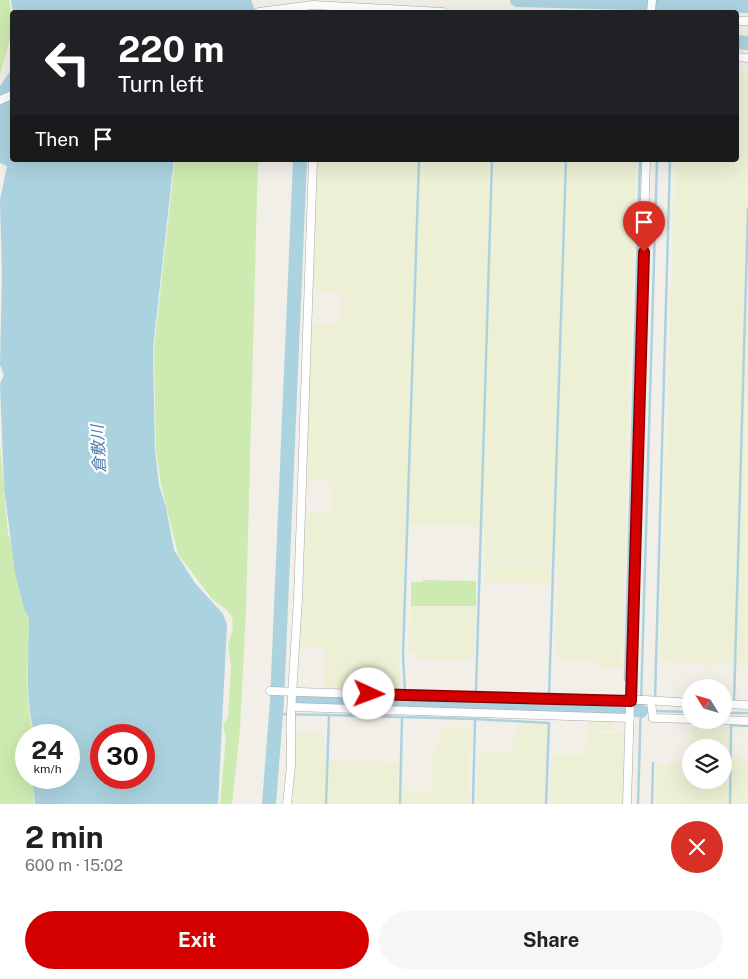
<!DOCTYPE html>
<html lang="en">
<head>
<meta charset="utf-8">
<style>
	:root { --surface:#fff; --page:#f6f6f6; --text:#202124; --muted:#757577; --accent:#d40000 }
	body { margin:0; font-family:"Public Sans","Noto Sans JP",sans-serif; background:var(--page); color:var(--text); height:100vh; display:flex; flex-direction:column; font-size:19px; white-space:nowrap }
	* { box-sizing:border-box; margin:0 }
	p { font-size:16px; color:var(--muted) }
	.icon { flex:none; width:28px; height:28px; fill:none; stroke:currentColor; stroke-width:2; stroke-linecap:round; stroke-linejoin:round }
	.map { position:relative; height:804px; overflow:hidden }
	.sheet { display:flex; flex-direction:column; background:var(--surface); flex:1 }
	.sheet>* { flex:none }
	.hud { position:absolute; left:10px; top:10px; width:729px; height:152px; border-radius:5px; box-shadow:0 5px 20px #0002; background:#202124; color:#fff; overflow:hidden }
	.needle { width:32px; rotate:307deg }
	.buttons { position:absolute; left:682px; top:679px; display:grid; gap:10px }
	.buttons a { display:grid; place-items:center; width:50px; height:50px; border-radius:50%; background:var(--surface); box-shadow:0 5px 20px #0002; font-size:25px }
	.speed { position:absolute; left:15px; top:724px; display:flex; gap:10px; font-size:25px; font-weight:700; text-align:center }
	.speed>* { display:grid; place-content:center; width:65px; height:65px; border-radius:50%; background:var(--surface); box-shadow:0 5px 20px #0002; line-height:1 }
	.speed small { font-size:12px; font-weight:400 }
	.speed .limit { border:8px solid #d22; background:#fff; color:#111 }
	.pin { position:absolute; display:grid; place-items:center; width:42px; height:42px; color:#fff; margin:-51px -21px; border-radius:50% 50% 50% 0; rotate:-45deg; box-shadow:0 0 5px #0007 }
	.pin .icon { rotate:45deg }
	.me { position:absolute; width:55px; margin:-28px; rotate:92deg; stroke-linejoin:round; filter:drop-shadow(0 0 4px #0008) }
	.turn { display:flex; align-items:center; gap:18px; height:105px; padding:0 25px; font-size:22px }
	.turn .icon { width:65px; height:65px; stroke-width:2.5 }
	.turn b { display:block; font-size:35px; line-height:42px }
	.then { display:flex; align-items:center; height:48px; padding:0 25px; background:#0003; gap:10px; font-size:19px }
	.round { display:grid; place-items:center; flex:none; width:52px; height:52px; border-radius:26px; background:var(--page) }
	.summary { display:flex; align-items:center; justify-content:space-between; height:85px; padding:0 25px }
	h1 { font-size:30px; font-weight:700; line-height:38px }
	.cta { display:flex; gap:10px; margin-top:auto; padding:10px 25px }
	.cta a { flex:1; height:58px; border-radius:30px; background:var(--accent); color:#fff; font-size:20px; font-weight:700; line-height:58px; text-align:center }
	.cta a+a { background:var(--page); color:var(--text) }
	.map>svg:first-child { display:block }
	.farmland { fill:#eef0d5; fill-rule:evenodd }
	.grass { fill:#cdebb0 }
	.water { fill:#aad3df; fill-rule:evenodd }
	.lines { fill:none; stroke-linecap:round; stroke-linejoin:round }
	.stream { stroke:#aad3df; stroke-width:2.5 }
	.river { stroke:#aad3df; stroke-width:14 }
	.minor-casing { stroke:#a9a9a9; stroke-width:9 }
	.minor { stroke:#fff; stroke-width:8 }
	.route-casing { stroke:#8a0000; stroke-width:12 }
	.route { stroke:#d40000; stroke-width:9 }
	.labels { text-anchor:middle; stroke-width:4.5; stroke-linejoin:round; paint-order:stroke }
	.water-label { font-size:16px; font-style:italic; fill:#4a7aab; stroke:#fff }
</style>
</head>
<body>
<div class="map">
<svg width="748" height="804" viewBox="0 0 748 804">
	<rect width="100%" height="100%" fill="#f2efe9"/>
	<g class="farmland">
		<path d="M 736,70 L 748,73 L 748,663 L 709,665 L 708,663 L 659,662 L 675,160 L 736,160 Z"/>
		<path d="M 317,160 L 636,160 L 622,667 L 597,667 L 597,661 L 565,661 L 560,658 L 555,647 L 558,562 L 484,561 L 484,526 L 405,525 L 399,690 L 324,688 L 325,648 L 299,646 L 305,518 L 308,512 L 330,511 L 330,482 L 307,481 L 310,333 L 312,323 L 340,324 L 341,311 L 341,293 L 311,290 Z"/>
		<path d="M 484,563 L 549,564 L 549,585 L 485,583 Z"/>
		<path d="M 410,607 L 476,607 L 474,657 L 467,660 L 418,659 L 417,655 L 409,651 Z"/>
		<path d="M 595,719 L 614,720 L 615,730 L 595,730 Z"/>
		<path d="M 590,721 L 593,721 L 593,732 L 624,734 L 623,804 L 550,804 L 552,754 L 585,754 L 587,724 Z"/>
		<path d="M 543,724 L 547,728 L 544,804 L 477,804 L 479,751 L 513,751 L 513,738 L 516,735 L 518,725 Z"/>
		<path d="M 696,724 L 729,727 L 729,757 L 748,758 L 748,804 L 655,804 L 656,765 L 687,763 L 693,729 ZM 691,748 L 724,748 L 724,780 L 691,780 Z"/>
		<path d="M 445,726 L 471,727 L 469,804 L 291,804 L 296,733 L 324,734 L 324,760 L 398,762 L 398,789 L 430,792 L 431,764 L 442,728 Z"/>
	</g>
	<g class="grass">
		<path d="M 0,0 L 9,0 C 16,23 7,52 0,74 Z"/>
		<path d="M 175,160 L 258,160 L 246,610 L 240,729 L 232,804 L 220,804 L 226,737 L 223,726 L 228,717 L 231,666 L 228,645 L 233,628 L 232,617 L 227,610 L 212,599 L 178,554 L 161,485 L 156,450 L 154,349 Z"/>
		<path d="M 0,445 L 8,534 C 19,559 14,591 29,619 C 29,646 23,713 35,735 L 26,735 L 26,778 L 32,778 L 34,804 L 0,804 Z"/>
		<path d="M 423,580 L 476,581 L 476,606 L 411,606 L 411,582 L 423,582 Z"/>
	</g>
	<g class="water">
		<path d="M 11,0 L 251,0 L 254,8 L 259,12 L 13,12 Z"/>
		<path d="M 11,70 L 12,70 L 12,160 L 174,160 L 153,349 L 155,449 L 159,485 L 166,507 L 174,550 L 195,583 L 223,614 L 227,625 L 218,804 L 35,804 L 32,778 L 69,778 L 69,735 L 36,735 C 24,712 29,646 29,619 L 24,609 L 15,573 L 4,488 L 0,384 L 4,375 L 0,365 L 2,273 L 0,200 L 7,166 L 0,163 L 0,86 ZM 101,735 L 144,735 L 144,778 L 101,778 Z"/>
	</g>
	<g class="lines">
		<g class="stream">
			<path d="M 575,2 L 575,0"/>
			<path d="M 688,5 L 690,1"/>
			<path d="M 625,680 L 640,160"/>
			<path d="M 476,691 L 492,160"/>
			<path d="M 405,692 L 403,656 L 419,160"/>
			<path d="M 549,696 L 566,160"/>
			<path d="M 655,698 L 670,160"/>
			<path d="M 734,701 L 748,209"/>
			<path d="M 402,704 L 406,698"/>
			<path d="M 475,706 L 476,702"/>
			<path d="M 549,708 L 549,704"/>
			<path d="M 623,710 L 623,706"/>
			<path d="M 655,711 L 691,712"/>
			<path d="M 724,713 L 748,713"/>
			<path d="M 276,714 L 329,715 L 326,804"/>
			<path d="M 329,715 L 475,719 L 473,804"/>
			<path d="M 475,719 L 549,723 L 546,804"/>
			<path d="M 400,804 L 402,718"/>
			<path d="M 638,804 L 657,160"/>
			<path d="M 652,804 L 653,763"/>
			<path d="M 730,804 L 731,725 L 748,726"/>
		</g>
		<g class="river">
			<path d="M 517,0 L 748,6"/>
			<path d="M 736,42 L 748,43"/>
			<path d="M 297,701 L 626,710"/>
			<path d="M 637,710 L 641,711"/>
			<path d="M 269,804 L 277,701 L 300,160"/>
		</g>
		<defs>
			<g id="minor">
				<path d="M 259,12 L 313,5 L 443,12"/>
				<path d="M 651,12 L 652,0"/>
				<path d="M 736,21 L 748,21"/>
				<path d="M 736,57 L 748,58"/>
				<path d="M 0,100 L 12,95"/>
				<path d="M 270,691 L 541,700 L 645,700 L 691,703"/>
				<path d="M 651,702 L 653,718 L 691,719"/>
				<path d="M 724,704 L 748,705"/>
				<path d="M 293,707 L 630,718"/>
				<path d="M 724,720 L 748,721"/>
				<path d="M 287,804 L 291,766 L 291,712 L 298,599 L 313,160"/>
				<path d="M 627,804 L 646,160"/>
			</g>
		</defs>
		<use href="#minor" class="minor-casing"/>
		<use href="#minor" class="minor"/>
	</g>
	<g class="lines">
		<defs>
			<path id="route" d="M 369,694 L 631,701 L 644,252"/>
		</defs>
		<use href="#route" class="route-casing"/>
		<use href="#route" class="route"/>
	</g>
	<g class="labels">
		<g class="water-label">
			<text transform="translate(98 449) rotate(-93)" y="6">倉敷川</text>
		</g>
	</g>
</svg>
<div class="buttons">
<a><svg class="needle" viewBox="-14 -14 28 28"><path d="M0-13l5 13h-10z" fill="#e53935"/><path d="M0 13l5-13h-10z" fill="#757577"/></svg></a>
<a><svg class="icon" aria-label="layers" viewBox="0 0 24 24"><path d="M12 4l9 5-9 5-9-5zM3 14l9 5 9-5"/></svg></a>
</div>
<div class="speed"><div>24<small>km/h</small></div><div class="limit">30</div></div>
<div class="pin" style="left:644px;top:252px;background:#d93025"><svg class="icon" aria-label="arrive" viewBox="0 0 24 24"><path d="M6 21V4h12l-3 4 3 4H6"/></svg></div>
<svg class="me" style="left:369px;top:694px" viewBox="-20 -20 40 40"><circle r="19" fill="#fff"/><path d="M0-13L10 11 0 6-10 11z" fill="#d40000"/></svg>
<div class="hud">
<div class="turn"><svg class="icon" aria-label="left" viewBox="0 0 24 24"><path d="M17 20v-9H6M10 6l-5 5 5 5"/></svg><div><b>220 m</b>Turn left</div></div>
<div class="then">Then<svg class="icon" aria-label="arrive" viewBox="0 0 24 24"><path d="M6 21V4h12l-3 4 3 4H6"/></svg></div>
</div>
</div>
<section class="sheet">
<div class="summary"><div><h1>2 min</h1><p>600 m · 15:02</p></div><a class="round" style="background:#d93025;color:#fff"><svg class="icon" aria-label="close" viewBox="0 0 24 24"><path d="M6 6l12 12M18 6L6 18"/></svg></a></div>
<div class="cta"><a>Exit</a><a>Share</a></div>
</section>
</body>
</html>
